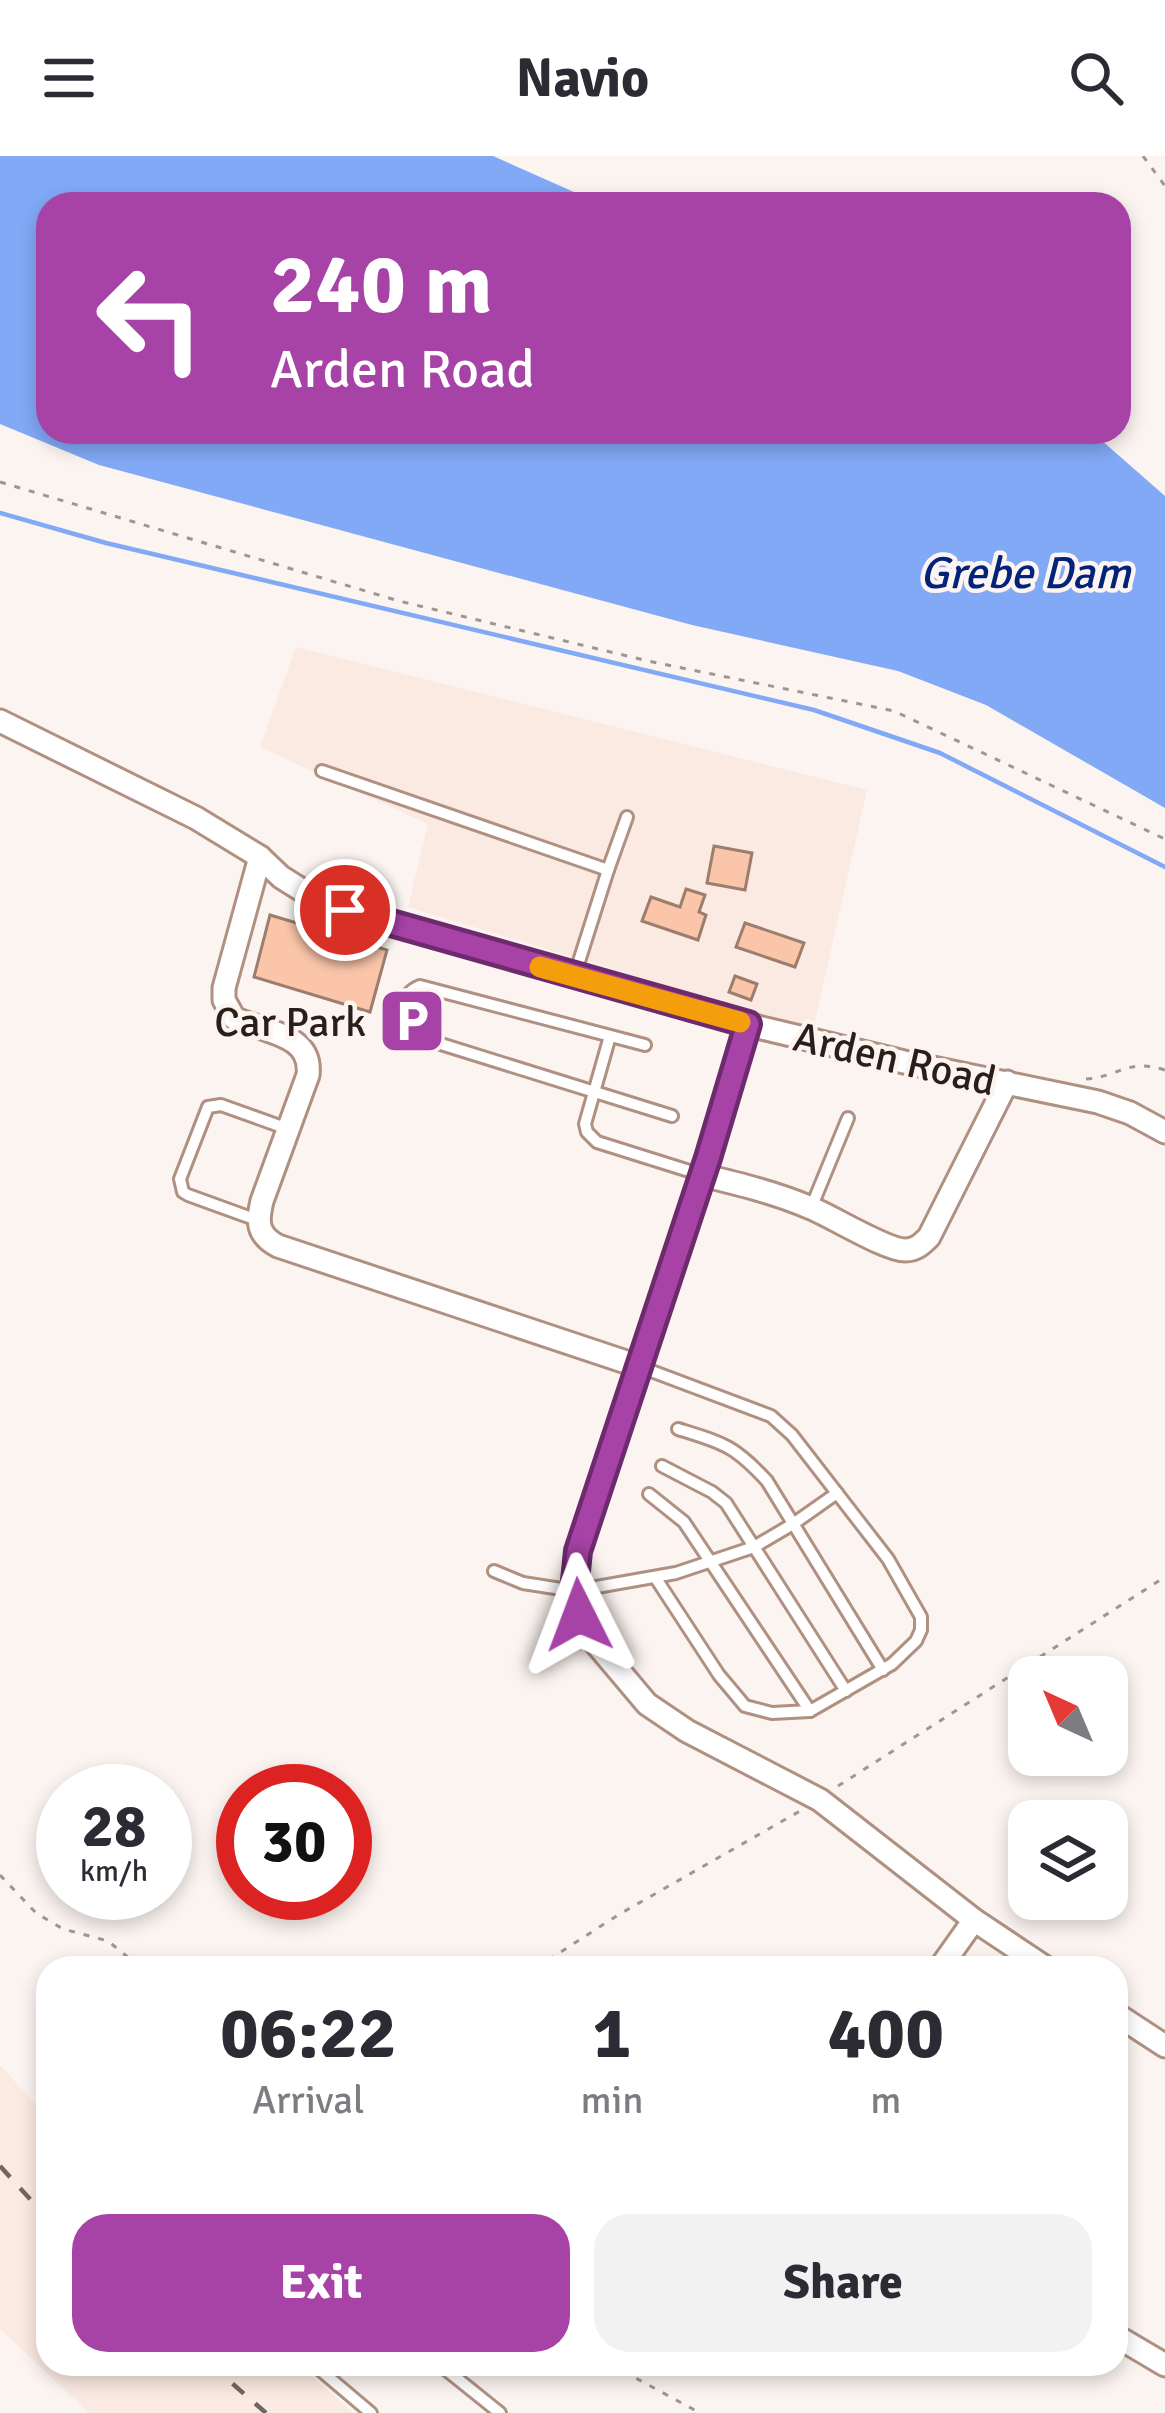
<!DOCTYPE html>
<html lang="en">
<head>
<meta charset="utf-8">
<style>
	:root { --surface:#fff; --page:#f2f2f3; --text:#2b2b33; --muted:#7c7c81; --accent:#a742a7 }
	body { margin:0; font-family:Signika,sans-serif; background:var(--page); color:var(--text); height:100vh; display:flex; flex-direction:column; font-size:45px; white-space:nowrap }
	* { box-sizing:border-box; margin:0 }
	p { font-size:39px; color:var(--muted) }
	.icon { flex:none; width:66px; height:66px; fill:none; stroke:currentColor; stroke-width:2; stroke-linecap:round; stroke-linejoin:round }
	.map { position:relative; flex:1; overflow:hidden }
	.details { position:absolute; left:36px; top:1800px; width:1092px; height:420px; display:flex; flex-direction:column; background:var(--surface); border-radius:36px; box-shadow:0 6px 18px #0003 }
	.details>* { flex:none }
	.top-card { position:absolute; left:36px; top:36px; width:1095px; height:252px; border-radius:36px; box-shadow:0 6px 18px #0003; background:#a742a7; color:#fff; overflow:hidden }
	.needle { width:78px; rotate:316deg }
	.controls { position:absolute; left:1008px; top:1500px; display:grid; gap:24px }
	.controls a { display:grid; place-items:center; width:120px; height:120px; border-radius:24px; background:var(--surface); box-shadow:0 6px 18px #0003; font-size:60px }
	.speed { position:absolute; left:36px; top:1608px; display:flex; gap:24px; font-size:60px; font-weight:700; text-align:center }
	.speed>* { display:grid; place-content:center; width:156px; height:156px; border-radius:50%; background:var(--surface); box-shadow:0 6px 18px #0003; line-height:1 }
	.speed small { font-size:30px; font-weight:400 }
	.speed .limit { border:18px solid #d22; background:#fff; color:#111 }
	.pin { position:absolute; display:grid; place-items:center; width:102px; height:102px; color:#fff; margin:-51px; border:6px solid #fff; border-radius:50%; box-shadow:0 3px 12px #0007 }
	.me { position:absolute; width:132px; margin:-66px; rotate:357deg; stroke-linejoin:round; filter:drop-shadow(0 0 9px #0008) }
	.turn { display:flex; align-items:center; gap:42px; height:252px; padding:0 36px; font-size:54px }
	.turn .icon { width:156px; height:156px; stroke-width:2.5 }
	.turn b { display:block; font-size:84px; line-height:102px }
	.eta { display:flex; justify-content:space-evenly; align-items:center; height:204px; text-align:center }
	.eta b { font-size:72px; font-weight:800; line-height:84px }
	.button { display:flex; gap:24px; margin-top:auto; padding:24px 36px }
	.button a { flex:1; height:138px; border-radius:36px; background:var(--accent); color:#fff; font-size:48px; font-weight:800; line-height:138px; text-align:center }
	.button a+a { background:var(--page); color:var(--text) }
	header { display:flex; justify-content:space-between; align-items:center; height:156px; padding:0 36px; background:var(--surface); font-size:54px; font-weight:800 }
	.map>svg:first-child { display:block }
	.built { fill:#fbeae2 }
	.water { fill:#82a9f6 }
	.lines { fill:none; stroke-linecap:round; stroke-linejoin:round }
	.stream { stroke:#82a9f6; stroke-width:4.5 }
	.building { fill:#fbc5aa; stroke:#9c7d6e; stroke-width:3 }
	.lane-casing { stroke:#b09181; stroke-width:16 }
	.street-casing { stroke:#b09181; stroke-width:27 }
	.path { stroke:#9f9692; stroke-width:3; stroke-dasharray:6 9; stroke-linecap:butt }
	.lane { stroke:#fff; stroke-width:10 }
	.street { stroke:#fff; stroke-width:21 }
	.rail { stroke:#716762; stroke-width:4.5; stroke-dasharray:15 15; stroke-linecap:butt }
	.route-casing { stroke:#6d2b6d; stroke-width:30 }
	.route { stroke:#a742a7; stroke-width:21 }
	.slow { stroke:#f59e0b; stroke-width:21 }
	.labels { text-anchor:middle; stroke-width:9; stroke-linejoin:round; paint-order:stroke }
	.poi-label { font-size:42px; fill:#2a1e18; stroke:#fbf4f1; text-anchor:end }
	.street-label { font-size:42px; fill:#2a1e18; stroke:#fbf4f1 }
	.water-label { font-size:45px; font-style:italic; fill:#03237a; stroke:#fbf4f1 }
</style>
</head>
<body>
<header><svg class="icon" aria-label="menu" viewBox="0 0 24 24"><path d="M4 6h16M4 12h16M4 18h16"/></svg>Navio<svg class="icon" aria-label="search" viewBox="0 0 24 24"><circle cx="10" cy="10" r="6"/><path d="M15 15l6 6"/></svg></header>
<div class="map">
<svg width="1165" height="2257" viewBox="0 0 1165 2257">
	<rect width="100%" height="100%" fill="#fbf4f1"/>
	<g class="built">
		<path d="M 296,491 L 867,634 L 813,874 L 408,751 L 428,668 L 260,591 Z"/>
		<path d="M 0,1909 L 48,1962 L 48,2208 L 298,2208 L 353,2257 L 89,2257 L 0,2173 Z"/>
	</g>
	<path class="water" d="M 0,0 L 493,0 L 601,48 L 48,48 L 48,276 L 1092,276 L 1165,340 L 1165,652 L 986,549 L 898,515 L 692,469 L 99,309 L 0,268 Z"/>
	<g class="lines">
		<path class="stream" d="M 0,357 L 106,387 L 814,554 L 940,597 L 1165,711"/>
	</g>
	<g class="building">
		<path d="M 714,690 L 752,697 L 745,734 L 707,727 Z"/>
		<path d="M 686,733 L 705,739 L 699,756 L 706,759 L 698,784 L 642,765 L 651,741 L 680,751 Z"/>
		<path d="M 270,759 L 387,794 L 370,856 L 254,821 Z"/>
		<path d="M 745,767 L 804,787 L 795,811 L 736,791 Z"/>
		<path d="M 735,820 L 757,828 L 751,844 L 729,836 Z"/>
	</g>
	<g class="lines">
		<defs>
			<g id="lane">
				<path d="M 322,615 L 608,714 L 575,818"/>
				<path d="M 608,714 L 627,661"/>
				<path d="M 610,880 L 585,968 L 587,976 L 597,986 L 702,1019 L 748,868"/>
				<path d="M 645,889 L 420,830 C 400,838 391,865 412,879 L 672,960"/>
				<path d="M 811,1052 L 848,962"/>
				<path d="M 257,1064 L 188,1039 L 183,1036 L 180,1023 L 208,951 L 221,949 L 288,973"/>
				<path d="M 638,1210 L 771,1260 L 792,1279 L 888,1403 L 921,1461 L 921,1474 L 916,1485 L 892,1508 L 810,1555 L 772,1557 L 745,1550 L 719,1519 L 655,1421"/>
				<path d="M 678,1273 C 723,1287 734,1289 767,1325 L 883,1514"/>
				<path d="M 662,1310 L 712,1336 L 726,1347 L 846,1535"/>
				<path d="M 649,1338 L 684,1366 L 810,1555"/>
				<path d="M 494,1415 L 523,1427 L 574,1435 L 676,1417 L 754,1391 L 793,1368 L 837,1337"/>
				<path d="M 322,2208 L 319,2213 L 371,2257"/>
				<path d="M 439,2208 L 500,2257"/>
			</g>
			<g id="street">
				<path d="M 0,565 L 196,662 L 260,701 L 281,721 L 316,743 L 345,754 L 741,867 L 904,906 L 1098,946 L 1130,957 L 1165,976"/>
				<path d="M 260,701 L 224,832 L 224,844 L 234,862 C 262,876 313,877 308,919 L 262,1045 C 257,1066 257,1079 278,1090 L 638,1210"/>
				<path d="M 1007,926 L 929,1081 C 922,1088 916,1094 905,1094 C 886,1094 833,1061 811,1052 C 776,1037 739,1028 702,1019 L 578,1395 L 574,1435 L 579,1459 L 588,1478 L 647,1548 L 687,1575 L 820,1644 L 974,1764 L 1046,1812"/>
				<path d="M 940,1812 L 974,1764"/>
				<path d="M 1116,1858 L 1165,1890"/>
				<path d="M 1116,2180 L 1165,2209"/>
			</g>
		</defs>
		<use href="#lane" class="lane-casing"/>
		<use href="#street" class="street-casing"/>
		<g class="path">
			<path d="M 1143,0 L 1165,30"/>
			<path d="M 0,326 L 399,445 L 648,505 L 894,555 L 1165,683"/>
			<path d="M 1086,923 C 1119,921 1127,902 1165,914"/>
			<path d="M 838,1630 L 1165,1421"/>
			<path d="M 0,1719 L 36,1757 L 63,1773 L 108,1785 L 141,1812"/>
			<path d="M 536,1812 L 618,1759 L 800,1655"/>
			<path d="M 610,2208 L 700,2257"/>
		</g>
		<use href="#lane" class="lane"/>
		<use href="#street" class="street"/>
		<g class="rail">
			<path d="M 0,2010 L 48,2063"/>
			<path d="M 210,2208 L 266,2257"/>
		</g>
	</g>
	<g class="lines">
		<defs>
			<path id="route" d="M 345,754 L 748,868 L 708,1002 L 578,1395 L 574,1435 L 579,1459"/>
		</defs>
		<use href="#route" class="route-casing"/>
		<use href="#route" class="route"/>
		<path class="slow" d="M 540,811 L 740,866"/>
	</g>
	<defs>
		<symbol id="parking-square" viewBox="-11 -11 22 22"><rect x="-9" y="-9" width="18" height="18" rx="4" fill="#a742a7" stroke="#fbf4f1"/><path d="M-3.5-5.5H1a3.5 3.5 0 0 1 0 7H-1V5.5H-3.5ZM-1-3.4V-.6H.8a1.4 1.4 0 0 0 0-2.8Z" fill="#fff"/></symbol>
	</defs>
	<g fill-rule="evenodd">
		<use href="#parking-square" x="374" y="827" width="76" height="76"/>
	</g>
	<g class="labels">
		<g class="poi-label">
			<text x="366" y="880">Car Park</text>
		</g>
		<g class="street-label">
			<text transform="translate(895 902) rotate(13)" y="15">Arden Road</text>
		</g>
		<g class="water-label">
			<text x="1025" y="432">Grebe Dam</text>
		</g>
	</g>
</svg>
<div class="controls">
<a><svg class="needle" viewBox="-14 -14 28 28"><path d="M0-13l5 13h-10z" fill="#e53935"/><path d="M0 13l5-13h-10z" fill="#7c7c81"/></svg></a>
<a><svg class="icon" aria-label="layers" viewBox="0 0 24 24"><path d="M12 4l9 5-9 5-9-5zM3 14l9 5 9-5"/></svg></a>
</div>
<div class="speed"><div>28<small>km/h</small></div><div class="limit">30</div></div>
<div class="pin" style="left:345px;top:754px;background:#d93025"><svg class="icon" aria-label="arrive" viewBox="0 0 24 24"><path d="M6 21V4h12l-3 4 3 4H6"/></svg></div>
<svg class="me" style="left:579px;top:1459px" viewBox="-20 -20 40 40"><path d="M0-17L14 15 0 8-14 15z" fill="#a742a7" stroke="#fff" stroke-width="4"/></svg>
<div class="top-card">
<div class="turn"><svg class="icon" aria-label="left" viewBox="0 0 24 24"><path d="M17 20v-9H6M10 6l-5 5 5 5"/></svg><div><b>240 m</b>Arden Road</div></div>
</div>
<section class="details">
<div class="eta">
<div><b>06:22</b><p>Arrival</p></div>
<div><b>1</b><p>min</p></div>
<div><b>400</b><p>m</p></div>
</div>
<div class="button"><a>Exit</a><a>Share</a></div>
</section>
</div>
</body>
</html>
